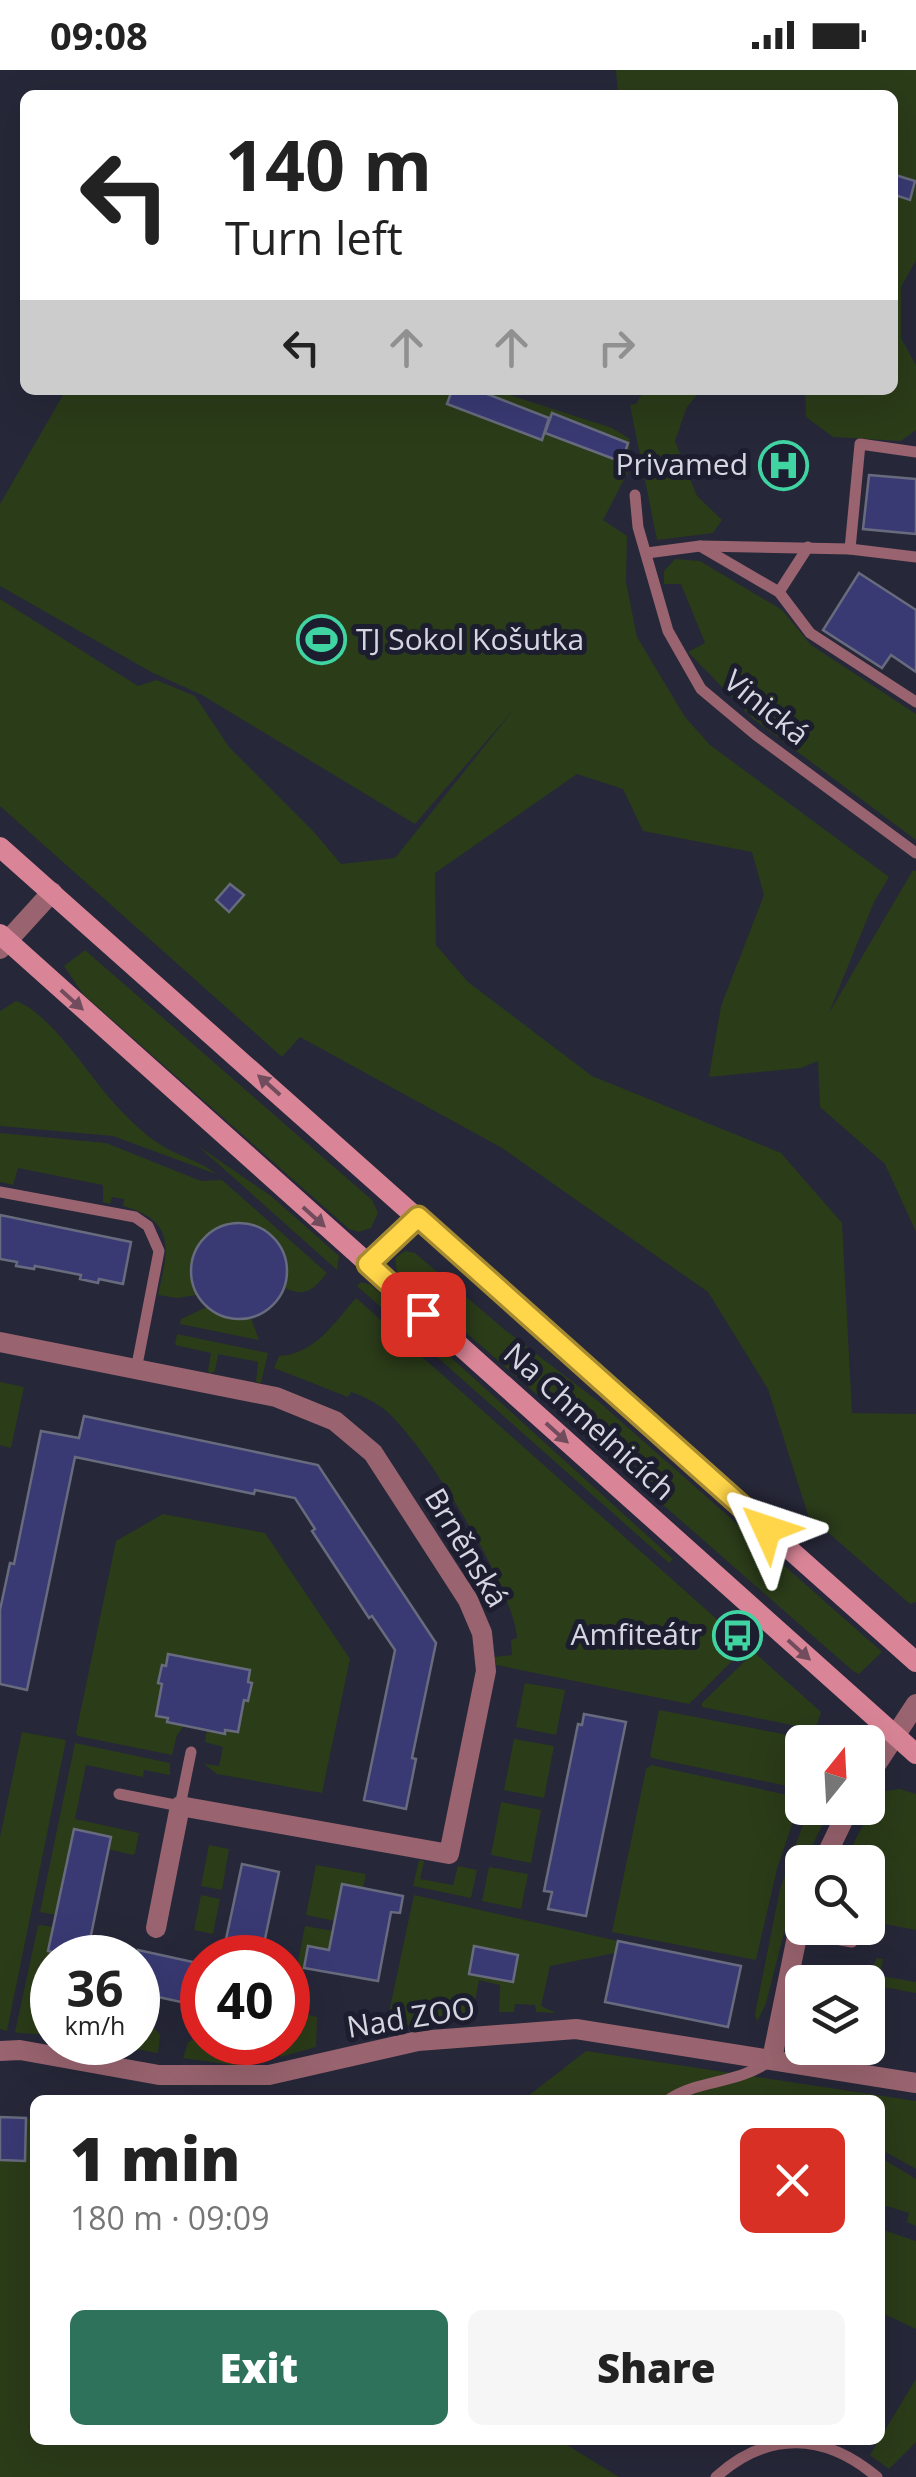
<!DOCTYPE html>
<html lang="en">
<head>
<meta charset="utf-8">
<style>
	:root { --surface:#fff; --page:#f6f6f6; --text:#222; --muted:#767676; --accent:#2f725c }
	body { margin:0; font-family:"Open Sans",sans-serif; background:var(--page); color:var(--text); height:100vh; display:flex; flex-direction:column; font-size:38px; white-space:nowrap }
	* { box-sizing:border-box; margin:0 }
	p { font-size:32px; color:var(--muted) }
	.icon { flex:none; width:55px; height:55px; fill:none; stroke:currentColor; stroke-width:2; stroke-linecap:round; stroke-linejoin:round }
	.map { position:relative; flex:1; overflow:hidden }
	.details { position:absolute; left:30px; top:2025px; width:855px; height:350px; display:flex; flex-direction:column; background:var(--surface); border-radius:15px; box-shadow:0 10px 40px #0002 }
	.details>* { flex:none }
	.guide { position:absolute; left:20px; top:20px; width:878px; height:305px; border-radius:15px; box-shadow:0 10px 40px #0002; background:#fff; color:var(--text); overflow:hidden }
	.needle { width:65px; rotate:18deg }
	.fabs { position:absolute; left:785px; top:1655px; display:grid; gap:20px }
	.fabs a { display:grid; place-items:center; width:100px; height:100px; border-radius:15px; background:var(--surface); box-shadow:0 10px 40px #0002; font-size:50px }
	.speed { position:absolute; left:30px; top:1865px; display:flex; gap:20px; font-size:50px; font-weight:700; text-align:center }
	.speed>* { display:grid; place-content:center; width:130px; height:130px; border-radius:50%; background:var(--surface); box-shadow:0 10px 40px #0002; line-height:1 }
	.speed small { font-size:25px; font-weight:400 }
	.speed .limit { border:15px solid #d22; background:#fff; color:#111 }
	.pin { position:absolute; display:grid; place-items:center; width:85px; height:85px; color:#fff; margin:-42px; border-radius:20px; box-shadow:0 5px 15px #0006 }
	.me { position:absolute; width:110px; margin:-55px; rotate:312deg; stroke-linejoin:round; filter:drop-shadow(0 0 8px #0008) }
	.turn { display:flex; align-items:center; gap:35px; height:210px; padding:0 40px; font-size:45px }
	.turn .icon { width:130px; height:130px; stroke-width:2.5 }
	.turn b { display:block; font-size:70px; line-height:85px }
	.lanes { display:flex; align-items:center; height:95px; padding:0 40px; background:#0003; justify-content:center; gap:50px; direction:ltr }
	.lanes .off { opacity:.35 }
	.round { display:grid; place-items:center; flex:none; width:105px; height:105px; border-radius:15px; background:var(--page) }
	.headline { display:flex; align-items:center; justify-content:space-between; height:170px; padding:0 40px }
	h1 { font-size:60px; font-weight:800; line-height:75px }
	.cta { display:flex; gap:20px; margin-top:auto; padding:20px 40px }
	.cta a { flex:1; height:115px; border-radius:15px; background:var(--accent); color:#fff; font-size:40px; font-weight:800; line-height:115px; text-align:center }
	.cta a+a { background:var(--page); color:var(--text) }
	.status { display:flex; justify-content:space-between; align-items:center; height:70px; padding:0 50px; background:var(--surface); direction:ltr }
	.status svg { height:28px; fill:currentColor }
	.map>svg:first-child { display:block }
	.green { fill:#2b3c19 }
	.building { fill:#393a73; stroke:#686b7e; stroke-width:2.5 }
	.lines { fill:none; stroke-linecap:round; stroke-linejoin:round }
	.lane { stroke:#99646f; stroke-width:11 }
	.street { stroke:#99646f; stroke-width:20 }
	.secondary { stroke:#d98597; stroke-width:20 }
	.oneway { fill:#714c5d }
	.route-casing { stroke:#a68a30; stroke-width:25 }
	.route { stroke:#ffd54a; stroke-width:18 }
	.labels { text-anchor:middle; stroke-width:10; stroke-linejoin:round; paint-order:stroke }
	.poi-label { font-size:30px; fill:#d5d6e2; stroke:#1c1d2e; text-anchor:end }
	.street-label { font-size:30px; fill:#d5d6e2; stroke:#1c1d2e }
</style>
</head>
<body>
<div class="status"><b>09:08</b><svg viewBox="0 0 49 12"><path d="M0 12V9h3v3zM5 12V6h3v6zM10 12V3h3v9zM15 12V0h3v12zM26 1h20v11H26zM47 4h2v5h-2z"/></svg></div>
<div class="map">
<svg width="916" height="2407" viewBox="0 0 916 2407">
	<rect width="100%" height="100%" fill="#262738"/>
	<g class="green">
		<path d="M 616,0 L 916,0 L 916,190 L 901,217 L 901,268 L 916,295 L 916,360 L 901,371 L 833,367 L 806,347 L 805,320 L 892,320 L 892,25 L 618,25 Z"/>
		<path d="M 66,320 L 494,320 L 612,358 L 630,369 L 629,400 L 603,450 L 627,466 L 626,512 L 637,567 L 685,647 L 710,675 L 889,807 L 874,832 L 829,943 L 913,800 L 916,801 L 916,1162 L 885,1094 L 820,1037 L 818,991 L 801,998 L 709,1007 L 721,936 L 764,825 L 752,782 L 643,761 L 623,719 L 577,704 L 435,803 L 436,875 L 468,912 L 592,1006 L 781,1083 L 842,1153 L 852,1343 L 916,1344 L 916,1532 L 910,1534 L 808,1445 L 768,1319 L 708,1222 L 502,1078 L 300,967 L 282,987 L 0,736 L 0,529 L 138,616 L 156,610 L 195,626 L 229,677 L 313,761 L 341,794 L 395,788 L 515,638 L 415,754 L 202,625 L 153,603 L 0,516 L 0,434 Z"/>
		<path d="M 644,320 L 701,320 L 687,337 L 675,371 L 697,426 L 722,450 L 713,463 L 657,470 L 630,335 L 636,334 Z"/>
		<path d="M 675,489 L 700,491 L 782,540 L 811,575 L 916,644 L 916,770 L 752,648 L 688,582 L 705,573 L 681,514 L 664,514 L 664,501 Z"/>
		<path d="M 85,880 L 372,1130 L 378,1143 L 371,1158 L 359,1162 L 349,1159 L 83,924 L 64,896 Z"/>
		<path d="M 16,931 C 49,942 89,1005 112,1031 C 125,1045 142,1063 158,1073 C 176,1086 202,1091 216,1104 L 113,1066 L 0,1056 L 0,941 Z"/>
		<path d="M 0,1063 L 106,1073 L 201,1111 L 222,1110 L 327,1203 C 314,1219 306,1228 285,1218 C 309,1128 160,1137 197,1225 L 177,1228 L 158,1225 C 168,1180 177,1151 123,1136 L 124,1129 L 112,1127 L 110,1134 L 103,1132 L 103,1115 L 18,1098 L 13,1115 L 0,1112 Z"/>
		<path d="M 197,1075 L 271,1126 L 339,1186 L 337,1200 Z"/>
		<path d="M 405,1181 L 415,1183 L 505,1260 L 599,1332 L 882,1582 L 859,1604 L 853,1601 L 397,1202 L 395,1188 Z"/>
		<path d="M 361,1212 L 371,1215 L 673,1489 L 669,1493 L 357,1216 Z"/>
		<path d="M 356,1228 L 747,1576 L 689,1634 L 496,1595 L 494,1587 L 512,1585 L 511,1570 L 517,1568 C 514,1519 424,1372 385,1340 C 375,1332 363,1326 351,1322 L 348,1327 L 274,1298 L 279,1286 C 315,1284 334,1253 356,1228 Z"/>
		<path d="M 207,1237 L 227,1248 L 251,1248 L 259,1270 L 180,1254 L 181,1249 Z"/>
		<path d="M 177,1264 L 268,1283 L 261,1313 L 256,1312 L 258,1292 L 218,1284 L 215,1301 L 210,1304 L 208,1300 L 211,1283 L 175,1275 Z"/>
		<path d="M 0,1312 L 24,1317 L 11,1378 L 0,1375 Z"/>
		<path d="M 163,1444 L 265,1463 L 350,1589 L 322,1723 L 217,1704 L 204,1694 L 219,1696 L 223,1677 L 205,1672 L 207,1660 L 225,1663 L 225,1660 L 168,1584 L 166,1596 L 161,1596 L 158,1612 L 162,1614 L 156,1645 L 168,1648 L 168,1652 L 184,1656 L 177,1665 L 172,1685 L 78,1666 L 76,1663 L 116,1471 Z"/>
		<path d="M 754,1582 L 821,1642 L 817,1655 L 806,1658 L 702,1637 L 702,1633 Z"/>
		<path d="M 525,1613 L 565,1620 L 556,1665 L 516,1657 Z"/>
		<path d="M 659,1640 L 809,1669 L 812,1672 L 802,1672 L 802,1719 L 652,1688 L 650,1685 Z"/>
		<path d="M 22,1662 L 66,1670 L 7,1961 L 0,1959 L 0,1767 Z"/>
		<path d="M 514,1669 L 554,1676 L 544,1728 L 504,1720 Z"/>
		<path d="M 75,1673 L 170,1693 L 170,1705 L 144,1700 L 143,1707 L 86,1695 L 75,1749 L 139,1763 L 135,1783 L 133,1785 L 108,1779 L 111,1767 L 74,1759 L 56,1845 L 40,1842 Z"/>
		<path d="M 651,1695 L 801,1728 L 777,1799 L 756,1890 L 612,1862 L 646,1699 Z"/>
		<path d="M 900,1719 L 916,1724 L 916,1860 L 868,1851 L 868,1792 L 844,1792 L 875,1732 L 885,1721 Z"/>
		<path d="M 501,1732 L 541,1740 L 531,1793 L 491,1785 Z"/>
		<path d="M 809,1738 L 830,1738 L 785,1834 L 789,1843 L 766,1933 L 757,1952 L 755,1944 L 780,1819 Z"/>
		<path d="M 209,1775 L 229,1779 L 222,1820 L 201,1816 Z"/>
		<path d="M 419,1790 L 424,1791 L 420,1809 L 453,1815 L 458,1796 L 477,1800 L 471,1828 L 413,1816 Z"/>
		<path d="M 316,1795 L 366,1804 L 363,1819 L 342,1815 L 335,1851 L 306,1845 Z"/>
		<path d="M 489,1797 L 528,1804 L 521,1839 L 482,1831 Z"/>
		<path d="M 201,1825 L 220,1829 L 213,1864 L 194,1860 Z"/>
		<path d="M 414,1825 L 618,1871 L 615,1883 L 550,1896 L 541,1936 L 556,1943 L 536,1942 L 535,1935 L 515,1934 L 514,1942 L 499,1942 L 500,1915 L 479,1910 L 473,1942 L 385,1961 Z"/>
		<path d="M 41,1855 L 53,1857 L 80,1887 L 52,1888 L 52,1965 L 18,1963 L 15,1962 L 38,1856 Z"/>
		<path d="M 305,1856 L 333,1861 L 329,1880 L 307,1877 L 297,1942 L 317,1947 L 316,1977 L 280,1987 L 281,1973 L 288,1972 L 288,1942 Z"/>
		<path d="M 877,1888 L 883,1889 L 880,1906 L 916,1912 L 916,1923 L 878,1916 L 875,1932 L 870,1931 L 867,1908 Z"/>
		<path d="M 138,1919 L 146,1921 L 139,1953 L 152,1957 L 160,1964 L 158,1983 L 107,1974 L 138,1972 Z"/>
		<path d="M 201,1966 L 202,1972 L 271,1973 L 268,1990 L 233,1995 L 183,1988 L 188,1972 Z"/>
		<path d="M 586,1981 L 916,2031 L 916,2099 L 880,2079 L 880,2030 L 523,2030 Z"/>
		<path d="M 0,2047 L 35,2049 L 35,2370 L 559,2370 L 619,2407 L 0,2407 Z"/>
		<path d="M 880,2087 L 916,2109 L 916,2156 L 907,2152 L 909,2143 L 880,2134 Z"/>
		<path d="M 880,2159 L 916,2171 L 916,2259 L 882,2243 L 885,2234 L 880,2232 Z"/>
		<path d="M 916,2309 L 916,2372 L 889,2399 L 870,2385 Z"/>
	</g>
	<g class="building">
		<path d="M 892,104 L 915,111 L 910,130 L 892,124 Z"/>
		<path d="M 452,320 L 477,320 L 549,348 L 542,370 L 447,334 Z"/>
		<path d="M 552,343 L 628,373 L 622,392 L 545,363 Z"/>
		<path d="M 869,405 L 916,409 L 916,464 L 863,459 Z"/>
		<path d="M 859,503 L 916,540 L 916,602 L 891,585 L 882,598 L 823,560 Z"/>
		<path d="M 230,814 L 244,825 L 229,842 L 216,830 Z"/>
		<path d="M 0,1145 L 131,1172 L 123,1214 L 99,1209 L 98,1213 L 80,1209 L 81,1205 L 35,1196 L 34,1199 L 16,1196 L 17,1192 L 0,1189 Z"/>
		<circle cx="239" cy="1201" r="48"/>
		<path d="M 84,1346 L 318,1395 L 436,1573 L 412,1688 L 416,1689 L 406,1739 L 364,1730 L 395,1580 L 372,1546 L 369,1548 L 312,1461 L 315,1459 L 295,1428 L 255,1420 L 254,1424 L 75,1387 L 27,1620 L 0,1614 L 0,1540 L 10,1493 L 14,1494 L 41,1361 L 79,1368 Z"/>
		<path d="M 168,1584 L 250,1600 L 248,1612 L 252,1613 L 248,1631 L 244,1630 L 238,1662 L 225,1660 L 225,1664 L 167,1652 L 168,1648 L 156,1646 L 162,1614 L 158,1613 L 162,1595 L 166,1596 Z"/>
		<path d="M 584,1644 L 626,1652 L 586,1846 L 548,1839 L 552,1822 L 544,1821 L 578,1654 L 582,1655 Z"/>
		<path d="M 74,1759 L 111,1767 L 90,1870 L 134,1879 L 133,1888 L 80,1888 L 48,1881 Z"/>
		<path d="M 242,1794 L 279,1802 L 261,1888 L 222,1888 Z"/>
		<path d="M 342,1814 L 403,1826 L 400,1843 L 391,1842 L 378,1911 L 304,1898 L 308,1876 L 329,1880 Z"/>
		<path d="M 618,1871 L 741,1896 L 728,1957 L 605,1932 Z"/>
		<path d="M 474,1876 L 518,1885 L 513,1912 L 469,1904 Z"/>
		<path d="M 138,1880 L 202,1894 L 202,1932 L 196,1931 L 195,1935 L 158,1927 L 158,1923 L 138,1919 Z"/>
		<path d="M 0,2047 L 26,2048 L 25,2091 L 0,2090 Z"/>
	</g>
	<g class="lines">
		<g class="lane">
			<path d="M 916,382 L 860,374 L 850,479 L 916,487"/>
			<path d="M 635,425 L 638,457 L 668,561 L 701,619 L 756,665 L 916,783"/>
			<path d="M 700,476 L 779,522 L 810,563 L 916,632"/>
			<path d="M 647,483 L 700,476 L 850,479"/>
			<path d="M 779,522 L 808,477"/>
			<path d="M 0,1122 L 135,1147 L 148,1156 L 159,1181 L 136,1300"/>
			<path d="M 368,1194 L 418,1147"/>
			<path d="M 119,1724 L 180,1736 L 191,1682"/>
			<path d="M 796,1862 L 852,1872"/>
			<path d="M 668,2030 C 699,2009 735,2015 770,1991"/>
			<path d="M 716,2407 C 768,2360 825,2363 877,2407"/>
		</g>
		<g class="street">
			<path d="M 0,879 L 52,822"/>
			<path d="M 0,1272 L 276,1327 L 335,1351 L 373,1383 L 468,1530 L 482,1563 L 486,1601 L 449,1784 L 180,1736 L 156,1858"/>
			<path d="M 868,1707 L 916,1634"/>
			<path d="M 823,1792 L 849,1738"/>
			<path d="M 0,1981 L 20,1980 L 159,2005 L 269,2005 L 418,1971 L 576,1959 L 916,2013"/>
			<path d="M 772,1989 L 802,1842"/>
		</g>
		<g class="secondary">
			<path d="M 0,777 L 916,1592"/>
			<path d="M 0,864 L 916,1684"/>
		</g>
	</g>
	<defs><path id="oneway-solid" d="M-6-.8H1V-3.2L6.5 0L1 3.2V.8H-6Z" transform="scale(2.5)"/></defs>
	<g class="oneway">
		<use href="#oneway-solid" transform="translate(72 930) rotate(42)"/>
		<use href="#oneway-solid" transform="translate(269 1015) rotate(-138)"/>
		<use href="#oneway-solid" transform="translate(314 1147) rotate(42)"/>
		<use href="#oneway-solid" transform="translate(557 1363) rotate(42)"/>
		<use href="#oneway-solid" transform="translate(799 1580) rotate(42)"/>
	</g>
	<g class="lines">
		<defs>
			<path id="route" d="M 423,1244 L 368,1194 L 418,1147 L 767,1459"/>
		</defs>
		<use href="#route" class="route-casing"/>
		<use href="#route" class="route"/>
	</g>
	<defs>
		<symbol id="hospital-ring" viewBox="-11 -11 22 22"><circle r="9.5" fill="#1c1d2e" stroke="#3fd4a2" stroke-width="1.5"/><path d="M-5-5h3v3.5h4V-5h3V5h-3V1.5h-4V5h-3Z" fill="#3fd4a2"/></symbol>
		<symbol id="stadium-ring" viewBox="-11 -11 22 22"><circle r="9.5" fill="#1c1d2e" stroke="#3fd4a2" stroke-width="1.5"/><path d="M0-5a6.5 5 0 1 0 0 10a6.5 5 0 1 0 0-10ZM-3.5-1.8h7v3.6h-7Z" fill="#3fd4a2"/></symbol>
		<symbol id="bus-ring" viewBox="-11 -11 22 22"><circle r="9.5" fill="#1c1d2e" stroke="#3fd4a2" stroke-width="1.5"/><path d="M-5-6H5V4H4V6H2V4H-2V6H-4V4H-5ZM-3.5-4V0h7V-4ZM-3.5 1.2v1.5H-2V1.2ZM2 1.2v1.5H3.5V1.2Z" fill="#3fd4a2"/></symbol>
	</defs>
	<g fill-rule="evenodd">
		<use href="#hospital-ring" x="756" y="368" width="55" height="55"/>
		<use href="#stadium-ring" x="294" y="542" width="55" height="55"/>
		<use href="#bus-ring" x="710" y="1538" width="55" height="55"/>
	</g>
	<g class="labels">
		<g class="poi-label">
			<text x="748" y="405">Privamed</text>
			<text x="356" y="580" text-anchor="start">TJ Sokol Košutka</text>
			<text x="702" y="1575">Amfiteátr</text>
		</g>
		<g class="street-label">
			<text transform="translate(766 638) rotate(39)" y="10">Vinická</text>
			<text transform="translate(589 1352) rotate(42)" y="10">Na Chmelnicích</text>
			<text transform="translate(466 1478) rotate(59)" y="10">Brněnská</text>
			<text transform="translate(411 1948) rotate(-9)" y="10">Nad ZOO</text>
		</g>
	</g>
</svg>
<div class="fabs">
<a><svg class="needle" viewBox="-14 -14 28 28"><path d="M0-13l5 13h-10z" fill="#e53935"/><path d="M0 13l5-13h-10z" fill="#767676"/></svg></a>
<a><svg class="icon" aria-label="search" viewBox="0 0 24 24"><circle cx="10" cy="10" r="6"/><path d="M15 15l6 6"/></svg></a>
<a><svg class="icon" aria-label="layers" viewBox="0 0 24 24"><path d="M12 4l9 5-9 5-9-5zM3 14l9 5 9-5"/></svg></a>
</div>
<div class="speed"><div>36<small>km/h</small></div><div class="limit">40</div></div>
<div class="pin" style="left:423px;top:1244px;background:#d93025"><svg class="icon" aria-label="arrive" viewBox="0 0 24 24"><path d="M6 21V4h12l-3 4 3 4H6"/></svg></div>
<svg class="me" style="left:767px;top:1459px" viewBox="-20 -20 40 40"><path d="M0-17L14 15 0 8-14 15z" fill="#ffd54a" stroke="#fff" stroke-width="4"/></svg>
<div class="guide">
<div class="turn"><svg class="icon" aria-label="left" viewBox="0 0 24 24"><path d="M17 20v-9H6M10 6l-5 5 5 5"/></svg><div><b>140 m</b>Turn left</div></div>
<div class="lanes"><svg class="icon" aria-label="left" viewBox="0 0 24 24"><path d="M17 20v-9H6M10 6l-5 5 5 5"/></svg><svg class="icon off" aria-label="ahead" viewBox="0 0 24 24"><path d="M12 20V5M6 11l6-6 6 6"/></svg><svg class="icon off" aria-label="ahead" viewBox="0 0 24 24"><path d="M12 20V5M6 11l6-6 6 6"/></svg><svg class="icon off" aria-label="right" viewBox="0 0 24 24"><path d="M7 20v-9h11M14 6l5 5-5 5"/></svg></div>
</div>
<section class="details">
<div class="headline"><div><h1>1 min</h1><p>180 m · 09:09</p></div><a class="round" style="background:#d93025;color:#fff"><svg class="icon" aria-label="close" viewBox="0 0 24 24"><path d="M6 6l12 12M18 6L6 18"/></svg></a></div>
<div class="cta"><a>Exit</a><a>Share</a></div>
</section>
</div>
</body>
</html>
